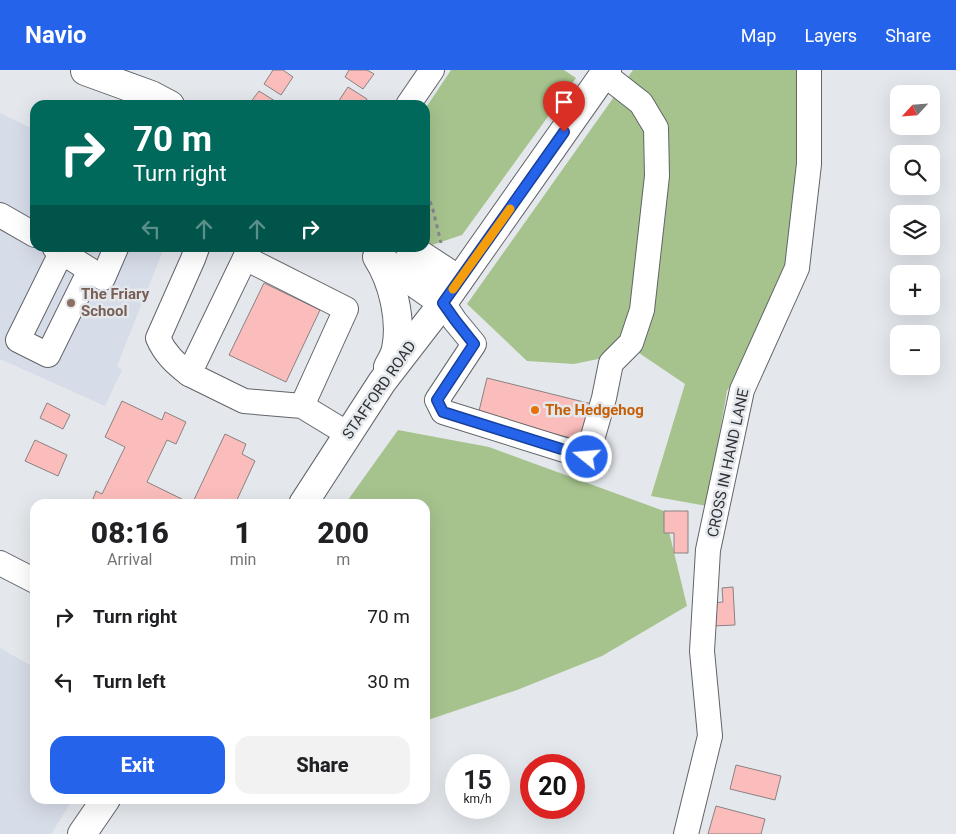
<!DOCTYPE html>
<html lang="en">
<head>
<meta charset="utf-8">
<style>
	:root { --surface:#fff; --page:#f2f2f2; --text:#202124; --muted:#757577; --accent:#2563eb }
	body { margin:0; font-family:Roboto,sans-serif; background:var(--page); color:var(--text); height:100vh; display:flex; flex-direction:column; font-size:19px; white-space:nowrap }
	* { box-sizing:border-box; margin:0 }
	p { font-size:16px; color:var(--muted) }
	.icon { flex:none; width:28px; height:28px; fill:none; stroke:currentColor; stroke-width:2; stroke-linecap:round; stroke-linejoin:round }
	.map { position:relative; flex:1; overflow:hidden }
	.drawer { position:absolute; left:30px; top:429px; width:400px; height:305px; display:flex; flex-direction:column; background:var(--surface); border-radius:15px; box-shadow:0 5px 20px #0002 }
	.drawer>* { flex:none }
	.guide { position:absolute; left:30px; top:30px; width:400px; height:152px; border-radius:15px; box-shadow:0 5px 20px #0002; background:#00695c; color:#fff; overflow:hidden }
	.needle { width:32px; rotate:244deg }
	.tools { position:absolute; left:890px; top:15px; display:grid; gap:10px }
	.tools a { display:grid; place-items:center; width:50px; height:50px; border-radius:10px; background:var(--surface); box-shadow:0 5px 20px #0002; font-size:25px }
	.speed { position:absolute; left:445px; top:684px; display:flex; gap:10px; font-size:25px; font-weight:700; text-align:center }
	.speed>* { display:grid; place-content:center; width:65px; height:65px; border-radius:50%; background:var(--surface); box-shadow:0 5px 20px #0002; line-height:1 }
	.speed small { font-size:12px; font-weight:400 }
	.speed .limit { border:8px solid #d22; background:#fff; color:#111 }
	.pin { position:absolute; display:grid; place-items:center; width:42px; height:42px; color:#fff; margin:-51px -21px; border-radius:50% 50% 50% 0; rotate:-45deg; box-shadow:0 0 5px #0007 }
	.pin .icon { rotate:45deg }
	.me { position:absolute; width:55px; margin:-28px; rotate:287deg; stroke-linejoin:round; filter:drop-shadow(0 0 4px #0008) }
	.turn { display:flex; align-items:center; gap:18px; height:105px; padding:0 20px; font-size:22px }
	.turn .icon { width:65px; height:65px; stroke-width:2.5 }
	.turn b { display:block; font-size:35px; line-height:42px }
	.lanes { display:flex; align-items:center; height:48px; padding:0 20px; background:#0003; justify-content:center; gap:25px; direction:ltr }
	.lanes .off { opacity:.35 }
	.eta { display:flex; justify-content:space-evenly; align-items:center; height:85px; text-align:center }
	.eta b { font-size:30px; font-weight:800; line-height:35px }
	.action { display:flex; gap:10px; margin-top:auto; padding:10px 20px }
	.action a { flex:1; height:58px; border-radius:15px; background:var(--accent); color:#fff; font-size:20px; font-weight:800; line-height:58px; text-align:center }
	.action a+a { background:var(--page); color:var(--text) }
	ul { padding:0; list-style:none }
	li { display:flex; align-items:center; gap:15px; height:65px; padding:0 20px }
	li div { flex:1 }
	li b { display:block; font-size:19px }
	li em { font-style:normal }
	header { display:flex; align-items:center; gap:30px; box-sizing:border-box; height:70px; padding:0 25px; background:var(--accent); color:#fff }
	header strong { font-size:24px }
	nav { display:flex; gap:28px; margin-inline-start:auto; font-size:18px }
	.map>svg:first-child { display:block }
	.built { fill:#d6dce8 }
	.green { fill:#a6c38d }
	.building { fill:#fbbdbc; stroke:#898282 }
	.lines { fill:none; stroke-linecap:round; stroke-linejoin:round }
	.minor-casing { stroke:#616469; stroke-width:26 }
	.highway-casing { stroke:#616469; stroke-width:30 }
	.path { stroke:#86898d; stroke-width:3; stroke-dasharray:4 4; stroke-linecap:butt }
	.minor { stroke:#fff; stroke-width:24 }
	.highway { stroke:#fff; stroke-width:28 }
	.route-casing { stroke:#184099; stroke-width:12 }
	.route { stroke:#2563eb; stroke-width:9 }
	.slow { stroke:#f59e0b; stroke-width:9 }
	.education-dot { fill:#8d6e63; stroke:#e4e8ed; stroke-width:2 }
	.food-dot { fill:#e8710a; stroke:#e4e8ed; stroke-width:2 }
	.labels { text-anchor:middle; stroke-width:5; stroke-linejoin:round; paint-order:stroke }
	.education-label { font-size:15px; font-weight:bold; fill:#785e54; stroke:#e4e8ed; text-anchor:start }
	.street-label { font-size:15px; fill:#2f3133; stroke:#e4e8ed }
	.food-label { font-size:15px; font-weight:bold; fill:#c56008; stroke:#e4e8ed; text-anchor:start }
</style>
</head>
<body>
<header>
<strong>Navio</strong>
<nav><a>Map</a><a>Layers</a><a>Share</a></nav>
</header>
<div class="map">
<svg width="956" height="764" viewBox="0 0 956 764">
	<rect width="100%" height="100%" fill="#e4e8ed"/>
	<g class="built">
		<path d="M 0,43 L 35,60 L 35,178 L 164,178 L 117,296 L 122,300 L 105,336 L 0,289 Z"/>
		<path d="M 0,578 L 35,598 L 35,729 L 73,729 L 51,764 L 0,764 Z"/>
	</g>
	<g class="green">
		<path d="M 451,0 L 564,0 L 576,8 L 462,165 L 432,175 L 425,172 L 425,39 Z"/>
		<path d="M 633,0 L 815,0 L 797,198 L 727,321 L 707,436 L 651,426 L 685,314 L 636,281 L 574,294 L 527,291 L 467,234 Z"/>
		<path d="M 398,360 L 489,377 L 664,441 L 687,536 L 602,586 L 517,620 L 425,651 L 425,434 L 345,434 Z"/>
	</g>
	<g class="building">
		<path d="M 273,0 L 283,0 L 293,7 L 281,25 L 264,14 Z"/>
		<path d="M 349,0 L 367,0 L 374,4 L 363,19 L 345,7 Z"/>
		<path d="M 348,17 L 367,29 L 363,35 L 343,35 L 338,32 Z"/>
		<path d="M 259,21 L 278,33 L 277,35 L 253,35 L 250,33 Z"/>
		<path d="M 264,213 L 320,240 L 286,312 L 229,285 Z"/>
		<path d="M 487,308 L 592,334 L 583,371 L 478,345 Z"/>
		<path d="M 122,331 L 162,350 L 165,342 L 186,352 L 176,374 L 167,370 L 147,412 L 192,434 L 225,364 L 246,374 L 242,384 L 255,391 L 235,434 L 91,434 L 96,421 L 102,424 L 125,377 L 105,367 Z"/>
		<path d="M 47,333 L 70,345 L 63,359 L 40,348 Z"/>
		<path d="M 35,370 L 67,385 L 58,406 L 25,391 Z"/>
		<path d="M 664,441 L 688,441 L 688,483 L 674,483 L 674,463 L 664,463 Z"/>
		<path d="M 733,517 L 735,555 L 713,556 L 711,533 L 723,532 L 722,518 Z"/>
		<path d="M 736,695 L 781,706 L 775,730 L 730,719 Z"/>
		<path d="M 716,736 L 765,749 L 761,764 L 708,764 Z"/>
	</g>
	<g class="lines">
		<defs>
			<g id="minor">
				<path d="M 408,35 L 432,0"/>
				<path d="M 0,145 L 35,165"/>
				<path d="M 55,178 L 90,200 L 48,285 L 18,270 L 62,181"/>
				<path d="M 103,208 L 116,178"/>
				<path d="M 443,233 L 455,251 L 474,274 L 437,330 L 443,342 L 587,387 L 604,328 L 611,293 L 631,273 L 642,240 L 657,106 L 656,58 L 641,33 L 604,4"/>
				<path d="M 189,304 C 175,293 165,284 158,268 L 193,189 L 197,178"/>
				<path d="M 302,336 L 346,239 L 245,188 L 189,304 L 244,331 L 302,336 L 348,364"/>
				<path d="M 0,493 L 35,511"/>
				<path d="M 686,764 L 710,666 L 702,581 L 708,480 L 742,320 L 797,198 L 809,94 L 809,0"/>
			</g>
			<g id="highway">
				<path d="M 85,1 L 151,25 L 170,35"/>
				<path d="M 410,178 L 459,210"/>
				<path d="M 377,187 C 393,212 402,250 396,279 C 395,285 391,291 388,297"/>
				<path d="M 379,188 L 443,233"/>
				<path d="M 303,434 L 382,312 L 443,233 L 607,0"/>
				<path d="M 82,764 L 106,729"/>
			</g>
		</defs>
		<use href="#minor" class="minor-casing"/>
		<use href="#highway" class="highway-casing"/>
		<path class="path" d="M 425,116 L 433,140 L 441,173"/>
		<use href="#minor" class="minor"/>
		<use href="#highway" class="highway"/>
	</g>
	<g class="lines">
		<defs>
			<path id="route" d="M 564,62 L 443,233 L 455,250 L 474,274 L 437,330 L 443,342 L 587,387"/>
		</defs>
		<use href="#route" class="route-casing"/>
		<use href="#route" class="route"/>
		<path class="slow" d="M 453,219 L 510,139"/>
	</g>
	<circle class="education-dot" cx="71" cy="233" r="5"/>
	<circle class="food-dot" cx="535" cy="340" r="5"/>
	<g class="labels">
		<g class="education-label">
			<text x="81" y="229">The Friary<tspan x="81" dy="17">School</tspan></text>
		</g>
		<g class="street-label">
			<text transform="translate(379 320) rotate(-55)" y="5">STAFFORD ROAD</text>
			<text transform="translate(728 393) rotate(-78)" y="5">CROSS IN HAND LANE</text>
		</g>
		<g class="food-label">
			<text x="545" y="345">The Hedgehog</text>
		</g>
	</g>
</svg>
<div class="tools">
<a><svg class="needle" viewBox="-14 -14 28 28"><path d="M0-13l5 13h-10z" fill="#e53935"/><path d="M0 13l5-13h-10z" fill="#757577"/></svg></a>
<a><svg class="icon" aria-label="search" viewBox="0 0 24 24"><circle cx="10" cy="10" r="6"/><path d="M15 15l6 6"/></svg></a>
<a><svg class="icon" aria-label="layers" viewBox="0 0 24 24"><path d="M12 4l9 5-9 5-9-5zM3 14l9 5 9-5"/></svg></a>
<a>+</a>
<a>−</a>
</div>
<div class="speed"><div>15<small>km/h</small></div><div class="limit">20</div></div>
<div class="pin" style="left:564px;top:62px;background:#d93025"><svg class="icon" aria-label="arrive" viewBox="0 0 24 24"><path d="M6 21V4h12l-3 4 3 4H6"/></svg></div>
<svg class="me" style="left:587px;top:387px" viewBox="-20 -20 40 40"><circle r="17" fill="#2563eb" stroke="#fff" stroke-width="3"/><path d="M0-11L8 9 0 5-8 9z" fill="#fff"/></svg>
<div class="guide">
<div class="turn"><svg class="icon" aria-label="right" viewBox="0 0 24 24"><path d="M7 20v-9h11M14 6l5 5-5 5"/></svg><div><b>70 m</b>Turn right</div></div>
<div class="lanes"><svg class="icon off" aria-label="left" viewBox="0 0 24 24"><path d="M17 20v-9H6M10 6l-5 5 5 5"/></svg><svg class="icon off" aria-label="ahead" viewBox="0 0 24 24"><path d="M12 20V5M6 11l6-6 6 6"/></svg><svg class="icon off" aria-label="ahead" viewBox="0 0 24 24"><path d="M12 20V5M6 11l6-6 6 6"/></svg><svg class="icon" aria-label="right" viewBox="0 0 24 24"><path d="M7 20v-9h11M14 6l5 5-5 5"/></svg></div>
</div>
<section class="drawer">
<div class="eta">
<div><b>08:16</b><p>Arrival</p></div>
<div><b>1</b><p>min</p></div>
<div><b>200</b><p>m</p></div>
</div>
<ul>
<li><svg class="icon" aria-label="right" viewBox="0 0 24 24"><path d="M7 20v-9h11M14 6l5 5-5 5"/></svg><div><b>Turn right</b></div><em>70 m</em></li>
<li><svg class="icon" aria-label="left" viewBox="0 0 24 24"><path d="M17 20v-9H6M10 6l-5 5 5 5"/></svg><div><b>Turn left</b></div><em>30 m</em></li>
</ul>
<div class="action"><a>Exit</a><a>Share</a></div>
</section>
</div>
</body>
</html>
